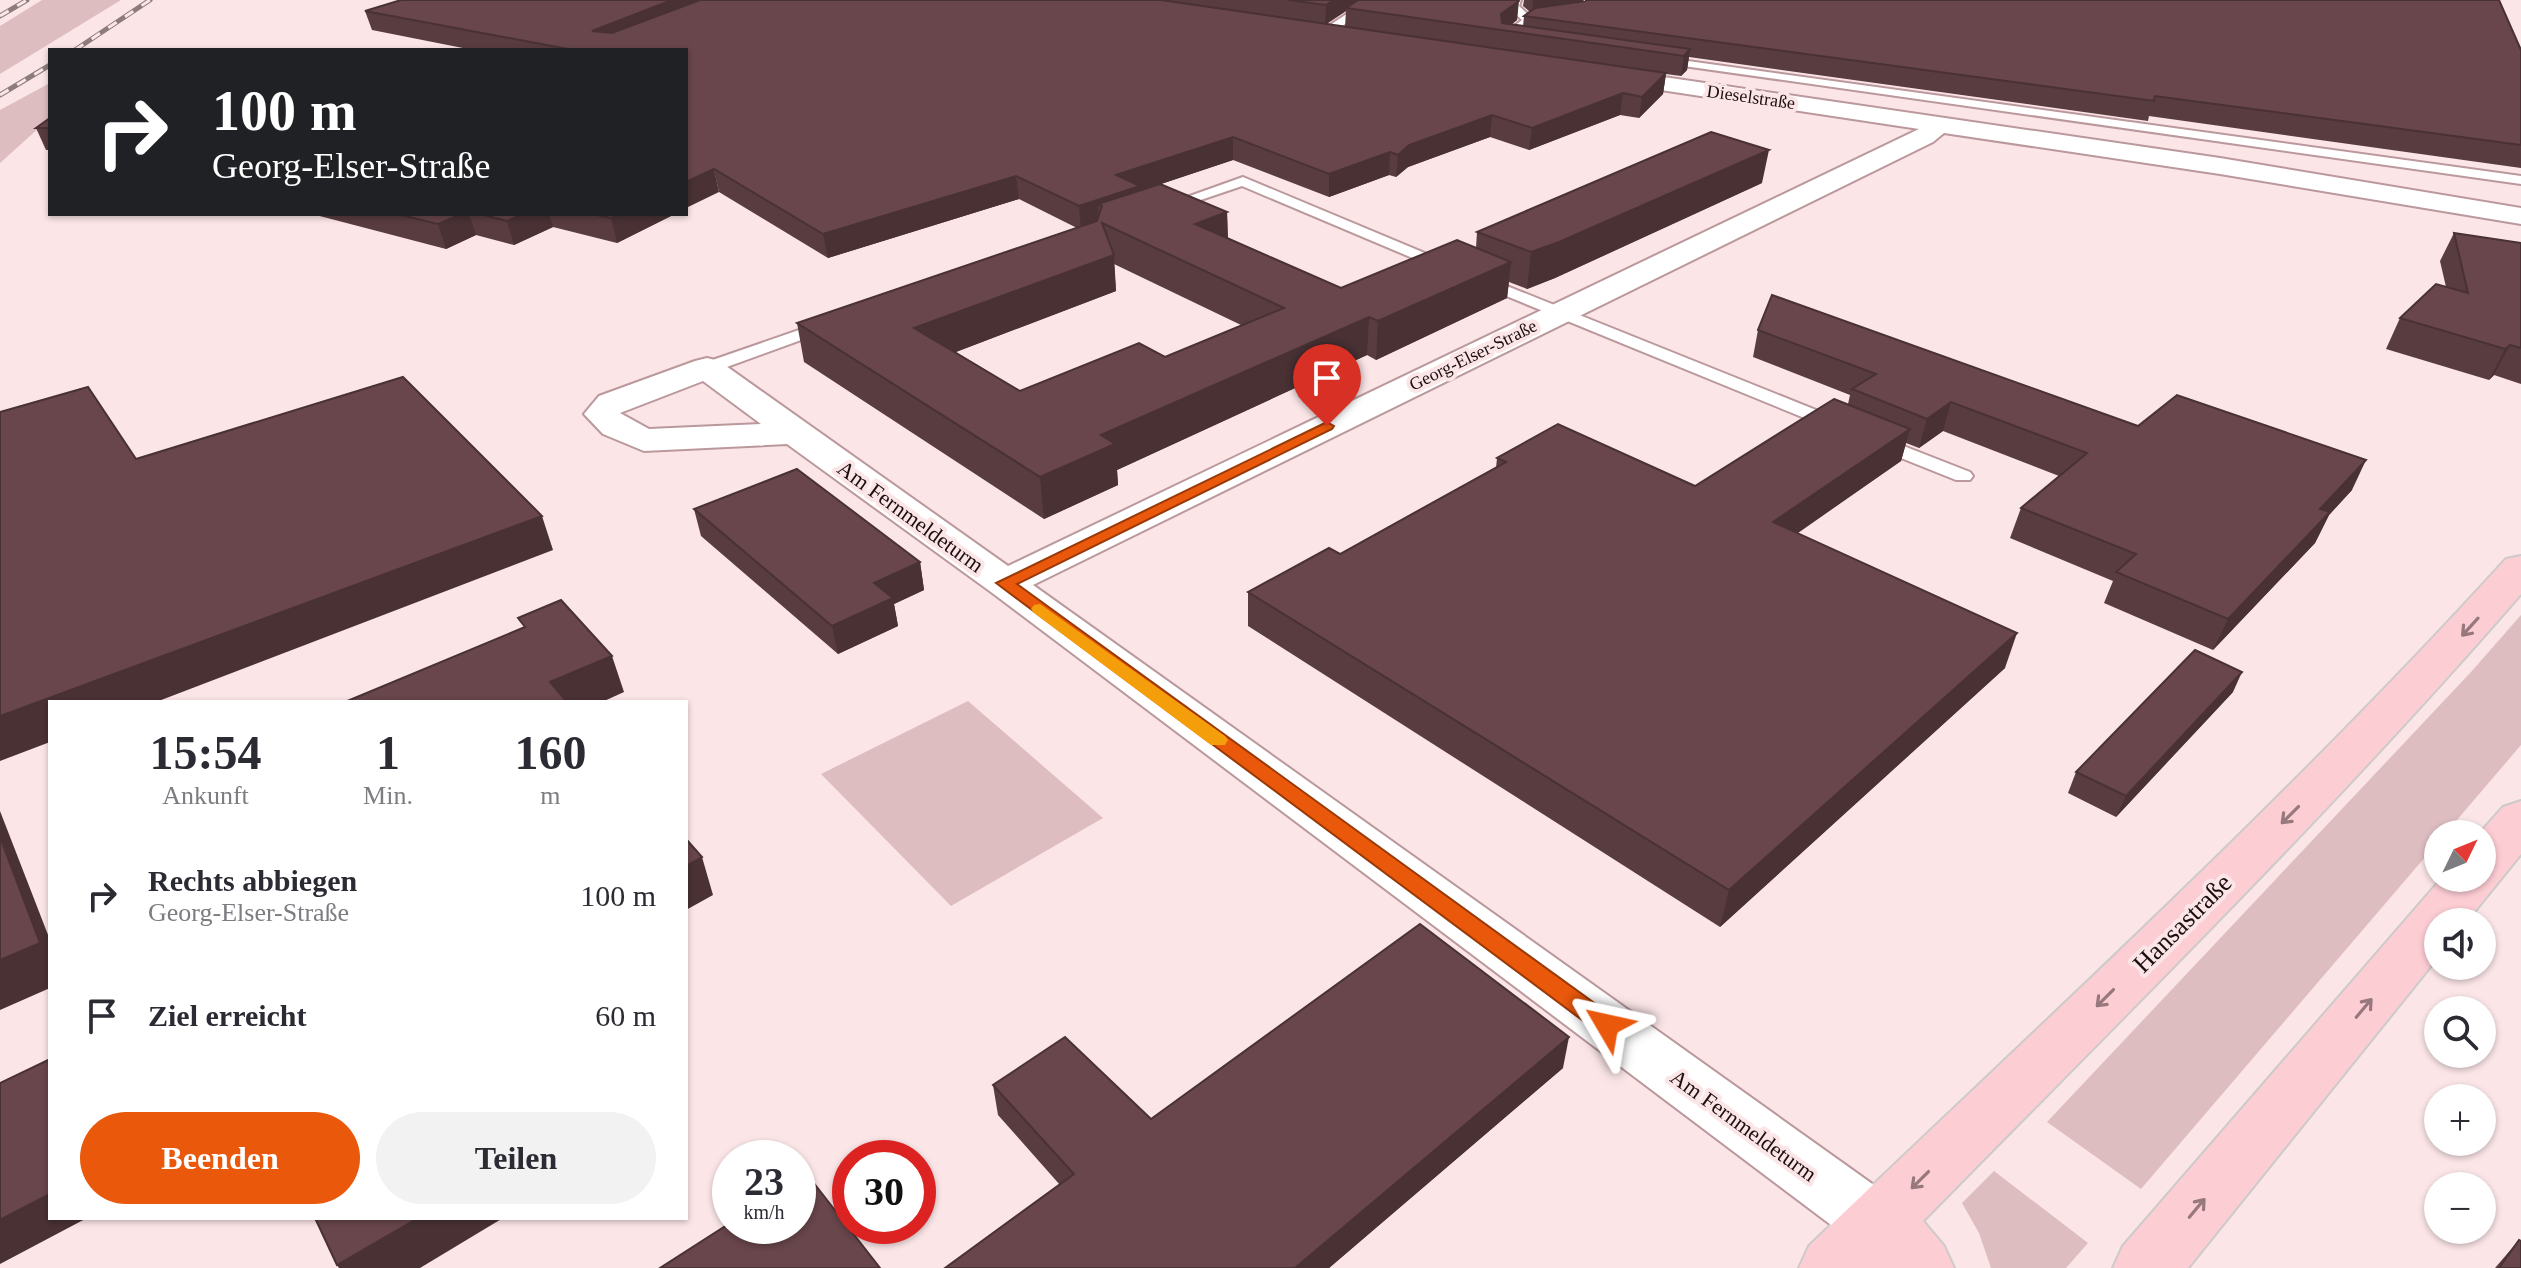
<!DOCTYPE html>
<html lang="de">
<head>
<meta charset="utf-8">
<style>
	:root { --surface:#fff; --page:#f2f2f3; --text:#2b2b33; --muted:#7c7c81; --accent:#ea580c }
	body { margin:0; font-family:"Times New Roman",serif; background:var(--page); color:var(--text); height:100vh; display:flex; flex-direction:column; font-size:30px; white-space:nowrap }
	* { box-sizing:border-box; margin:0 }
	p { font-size:26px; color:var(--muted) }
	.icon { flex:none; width:44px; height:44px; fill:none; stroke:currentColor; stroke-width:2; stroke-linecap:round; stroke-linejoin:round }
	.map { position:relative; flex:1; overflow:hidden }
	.side { position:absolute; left:48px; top:700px; width:640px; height:520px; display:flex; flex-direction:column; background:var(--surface); border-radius:0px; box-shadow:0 2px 6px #0004 }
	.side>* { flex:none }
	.top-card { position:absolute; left:48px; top:48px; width:640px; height:168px; border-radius:0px; box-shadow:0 2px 6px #0004; background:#202124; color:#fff; overflow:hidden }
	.needle { width:52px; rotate:47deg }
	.tools { position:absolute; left:2424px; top:820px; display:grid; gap:16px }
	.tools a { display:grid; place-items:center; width:72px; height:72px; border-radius:50%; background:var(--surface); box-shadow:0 2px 6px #0004; font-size:40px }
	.speed { position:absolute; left:712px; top:1140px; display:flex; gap:16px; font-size:40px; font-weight:700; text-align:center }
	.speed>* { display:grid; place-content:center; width:104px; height:104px; border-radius:50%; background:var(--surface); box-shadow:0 2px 6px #0004; line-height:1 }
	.speed small { font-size:20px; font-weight:400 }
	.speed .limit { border:12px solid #d22; background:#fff; color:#111 }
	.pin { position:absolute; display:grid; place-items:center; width:68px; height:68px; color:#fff; margin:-82px -34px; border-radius:50% 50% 50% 0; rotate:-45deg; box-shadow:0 0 8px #0007 }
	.pin .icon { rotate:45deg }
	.me { position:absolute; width:88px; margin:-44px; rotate:306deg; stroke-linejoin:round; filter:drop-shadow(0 0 6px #0008) }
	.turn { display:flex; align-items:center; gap:28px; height:168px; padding:0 32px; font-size:36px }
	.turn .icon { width:104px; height:104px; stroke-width:2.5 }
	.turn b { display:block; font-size:56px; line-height:68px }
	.eta { display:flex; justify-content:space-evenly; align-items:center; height:136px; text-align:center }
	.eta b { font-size:48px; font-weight:700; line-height:56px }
	.cta { display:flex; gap:16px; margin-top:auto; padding:16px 32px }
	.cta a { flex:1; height:92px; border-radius:48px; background:var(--accent); color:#fff; font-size:32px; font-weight:700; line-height:92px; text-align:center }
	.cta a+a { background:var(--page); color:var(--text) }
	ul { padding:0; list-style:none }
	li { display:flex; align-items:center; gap:24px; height:120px; padding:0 32px }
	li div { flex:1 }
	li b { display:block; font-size:30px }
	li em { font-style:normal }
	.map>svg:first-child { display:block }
	.green { fill:#debdc1 }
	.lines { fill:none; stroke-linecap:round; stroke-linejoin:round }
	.lane-casing { stroke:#ba989c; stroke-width:4 }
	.street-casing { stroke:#ba989c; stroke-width:4 }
	.primary-casing { stroke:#cdcaca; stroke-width:4 }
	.lane { fill:#fff; fill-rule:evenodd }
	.street { fill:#fff; fill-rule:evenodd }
	.primary { fill:#fdcdd4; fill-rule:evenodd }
	.rail-casing { stroke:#8d7c7e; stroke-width:5 }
	.rail { stroke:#fbe5e7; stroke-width:3; stroke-dasharray:10; stroke-linecap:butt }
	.wall { fill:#593c40; fill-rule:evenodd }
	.shaded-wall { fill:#493134 }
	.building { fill:#68464b; stroke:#493134; stroke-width:2; fill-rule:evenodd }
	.oneway { stroke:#97787c }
	.route { fill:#ea580c; stroke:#983908; stroke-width:2 }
	.slow { fill:#f59e0b }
	.labels { text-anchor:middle; stroke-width:8; stroke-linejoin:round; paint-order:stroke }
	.far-street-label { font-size:18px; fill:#1b0f10; stroke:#fbe5e7 }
	.street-label { font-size:22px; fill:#1b0f10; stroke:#fbe5e7 }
	.near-street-label { font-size:26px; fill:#1b0f10; stroke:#fbe5e7 }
</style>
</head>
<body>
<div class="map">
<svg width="2521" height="1268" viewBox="0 0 2521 1268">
	<rect width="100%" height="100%" fill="#fbe5e7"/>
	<g class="green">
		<path d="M 42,0 L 121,0 L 0,74 L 0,26 Z"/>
		<path d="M 50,83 L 50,118 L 0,163 L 0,110 Z"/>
		<path d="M 2521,615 L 2521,745 L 2445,834 L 2438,834 L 2438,842 L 2141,1189 L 2047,1122 L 2471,672 Z"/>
		<path d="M 968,701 L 1103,818 L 951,906 L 821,774 Z"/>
		<path d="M 1994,1171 L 2088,1243 L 2066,1268 L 1991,1268 L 1979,1233 L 1962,1203 Z"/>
	</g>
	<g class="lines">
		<defs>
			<g id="lane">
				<path d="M 1368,0 L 1380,0 L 1329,35 L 1321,35 L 1321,31 Z"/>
				<path d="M 1511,0 L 1521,0 L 1519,6 L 1534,20 L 1514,37 L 1520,40 L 1514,43 L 1499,38 L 1522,20 L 1508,7 Z"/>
				<path d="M 1659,57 L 2521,176 L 2521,184 L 1655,62 L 1655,58 Z"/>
				<path d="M 1243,177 L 1451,264 L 1454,267 L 1446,272 L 1441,270 L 1242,186 L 1171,210 L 1161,210 L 1159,207 Z"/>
				<path d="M 1482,276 L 1841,420 L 1844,424 L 1841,428 L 1829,428 L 1477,284 L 1474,281 Z"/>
				<path d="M 828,320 L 834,322 L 834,328 L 713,372 L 701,372 L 698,368 L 701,364 Z"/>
				<path d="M 1878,436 L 1970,472 L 1973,476 L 1970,480 L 1956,480 L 1871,446 L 1869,442 Z"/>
			</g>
			<path id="street" d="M 1609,69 L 2220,158 L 2521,208 L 2521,224 L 2220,174 L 1944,133 L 1933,142 L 1033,585 L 1899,1203 L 1908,1223 L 1899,1243 L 1877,1251 L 1855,1243 L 991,592 L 787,444 L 644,451 L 603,434 L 584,414 L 599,396 L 695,361 L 707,358 L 719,361 L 1008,566 L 1919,129 L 1601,81 L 1598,76 ZM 703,381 L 761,424 L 649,429 L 620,413 Z"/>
			<g id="primary">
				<path d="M 2521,556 L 2521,594 C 2332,812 2125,1015 1923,1221 L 1944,1246 L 1954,1268 L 1799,1268 L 1809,1246 C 2044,1021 2287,800 2506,559 Z"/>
				<path d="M 2521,801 L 2521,854 L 2466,922 L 2438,922 L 2438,957 L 2188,1268 L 2113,1268 L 2123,1246 L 2442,878 L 2482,878 L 2482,834 L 2479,834 L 2503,807 Z"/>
			</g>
		</defs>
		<use href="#lane" class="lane-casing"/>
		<use href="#street" class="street-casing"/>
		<use href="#primary" class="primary-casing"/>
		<use href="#lane" class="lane"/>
		<use href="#street" class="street"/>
		<use href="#primary" class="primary"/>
		<defs>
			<g id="rail">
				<path d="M 0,16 L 27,0"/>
				<path d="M 75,50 L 150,0"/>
				<path d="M 0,95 L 50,65"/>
			</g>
		</defs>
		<use href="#rail" class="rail-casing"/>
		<use href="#rail" class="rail"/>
	</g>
	<g class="wall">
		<path d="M 401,0 L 1518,0 L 1517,20 L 1511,25 L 1523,26 L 1524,16 L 1530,12 L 1523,6 L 1524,0 L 1584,0 L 1582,2 L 2521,50 L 2521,168 L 2149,116 L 2148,121 L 1689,57 L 1687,70 L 1681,76 L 1666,74 L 1663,94 L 1639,118 L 1620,115 L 1529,150 L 1490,137 L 1408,167 L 1396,177 L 1389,175 L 1329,197 L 1233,160 L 1161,184 L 1227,212 L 1228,238 L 1341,288 L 1476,248 L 1477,232 L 1762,183 L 1555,278 L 1527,289 L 1509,282 L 1507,298 L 1376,360 L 1367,355 L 1117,470 L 1118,485 L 1044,519 L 804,362 L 797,323 L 1077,228 L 1019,199 L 828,258 L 719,192 L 686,50 L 473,50 L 372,30 L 365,11 ZM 1346,11 L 1345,27 L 1326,24 ZM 1114,264 L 1241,325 L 1165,357 L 1020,391 L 956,352 L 1116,291 Z"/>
		<path d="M 50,118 L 50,150 L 46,150 L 36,128 Z"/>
		<path d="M 312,214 L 675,214 L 617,243 L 553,227 L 514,245 L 476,235 L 446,249 Z"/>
		<path d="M 2454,233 L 2521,243 L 2521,384 L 2494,375 L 2489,380 L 2386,349 L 2400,318 L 2446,287 L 2440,261 Z"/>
		<path d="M 1758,330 L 2138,426 L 2352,490 L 2329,515 L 2315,543 L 2213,650 L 2104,603 L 2113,581 L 2010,538 L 2021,508 L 2059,476 L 1943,431 L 1919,448 L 1906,443 L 1901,461 L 1797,533 L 2005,668 L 1720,927 L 1248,626 L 1248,592 L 1340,554 L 1496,468 L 1497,458 L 1695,486 L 1848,404 L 1850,395 L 1753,357 Z"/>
		<path d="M 694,509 L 920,562 L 924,590 L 894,604 L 898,626 L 838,654 L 701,536 Z"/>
		<path d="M 2233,692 L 2116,817 L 2068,793 L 2076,772 Z"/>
		<path d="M 1563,1068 L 1329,1268 L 945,1268 L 1060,1185 L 998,1115 L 993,1085 L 1151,1119 Z"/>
		<path d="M 2519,1240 L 2521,1268 L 2495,1268 Z"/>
	</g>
	<g class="shaded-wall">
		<path d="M 672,0 L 724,0 L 598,50 L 592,31 Z"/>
		<path d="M 1334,0 L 1363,0 L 1346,8 L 1346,11 L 1325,25 L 1326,5 Z"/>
		<path d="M 1533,0 L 1584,0 L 1573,9 L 1532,14 Z"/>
		<path d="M 1519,1 L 1517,20 L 1503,30 L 1501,14 Z"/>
		<path d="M 1690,49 L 1687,70 L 1681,76 L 1684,56 Z"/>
		<path d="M 1666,73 L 1663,94 L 1639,118 L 1642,97 Z"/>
		<path d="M 1623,93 L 1620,115 L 1529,150 L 1532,128 Z"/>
		<path d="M 1492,115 L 1490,137 L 1408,167 L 1396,177 L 1398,155 L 1409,145 Z"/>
		<path d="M 1233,137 L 1233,160 L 1140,191 L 1102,206 L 1098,204 L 1099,223 L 1081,230 L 1079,206 L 1116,175 Z"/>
		<path d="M 1769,150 L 1762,183 L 1555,278 L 1527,289 L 1531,252 Z"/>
		<path d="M 1390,152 L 1389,175 L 1329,197 L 1329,174 Z"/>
		<path d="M 714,169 L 719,192 L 686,208 L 686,182 Z"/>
		<path d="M 1016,176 L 1019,199 L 828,258 L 823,234 Z"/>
		<path d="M 1227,212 L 1228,248 L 1195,224 Z"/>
		<path d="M 462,214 L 469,214 L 476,235 L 446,249 L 438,224 Z"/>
		<path d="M 522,214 L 549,214 L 553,227 L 514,245 L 507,221 Z"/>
		<path d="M 620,214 L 675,214 L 617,243 L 611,218 Z"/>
		<path d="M 1114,255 L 1116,291 L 919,366 L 914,328 Z"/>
		<path d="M 1511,262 L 1507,298 L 1376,360 L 1378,321 Z"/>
		<path d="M 1369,317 L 1367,355 L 1117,470 L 1118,485 L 1044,519 L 1040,477 L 1101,435 Z"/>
		<path d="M 2510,345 L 2494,375 L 2489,380 L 2505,349 Z"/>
		<path d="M 1951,402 L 1943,431 L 1919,448 L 1927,419 Z"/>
		<path d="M 1910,429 L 1901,461 L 1765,556 L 1773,522 Z"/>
		<path d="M 2366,460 L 2352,490 L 2329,515 L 2315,543 L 2213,650 L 2228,619 L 2320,509 Z"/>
		<path d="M 542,516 L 553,550 L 156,702 L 50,702 L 50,742 L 0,761 L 0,716 Z"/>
		<path d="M 920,562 L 924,590 L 894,604 L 898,626 L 838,654 L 832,626 L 874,583 Z"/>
		<path d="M 2017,633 L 2005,668 L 1720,927 L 1729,890 Z"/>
		<path d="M 612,656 L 624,692 L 602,702 L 557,702 L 550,682 Z"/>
		<path d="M 2242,672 L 2233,692 L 2116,817 L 2126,796 Z"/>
		<path d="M 0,811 L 50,940 L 50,988 L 0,1010 Z"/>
		<path d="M 702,857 L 713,895 L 686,910 L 686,866 Z"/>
		<path d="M 1569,1037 L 1563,1068 L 1329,1268 L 1295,1268 Z"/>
		<path d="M 50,1194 L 50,1218 L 87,1218 L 0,1264 L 0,1220 Z"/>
		<path d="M 418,1218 L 503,1218 L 420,1268 L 339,1268 L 337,1265 Z"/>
	</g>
	<g class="building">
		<path d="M 401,0 L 672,0 L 592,31 L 612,33 L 700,0 L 1161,0 L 1666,73 L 1642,97 L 1623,93 L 1532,128 L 1492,115 L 1409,145 L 1398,155 L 1390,152 L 1329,174 L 1233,137 L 1116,175 L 1140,186 L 1079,206 L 1016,176 L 823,234 L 714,169 L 686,182 L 686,50 L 573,50 L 365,11 Z"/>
		<path d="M 1288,0 L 1334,0 L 1326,5 Z"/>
		<path d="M 1358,0 L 1518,0 L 1519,1 L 1501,14 L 1502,23 L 1690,49 L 1684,56 L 1346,8 Z"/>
		<path d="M 1587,0 L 2499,0 L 2521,50 L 2521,145 L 2155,96 L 2154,101 L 1524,16 L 1535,8 L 1585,1 Z"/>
		<path d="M 50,118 L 50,128 L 36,128 Z"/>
		<path d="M 1711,132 L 1769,150 L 1559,242 L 1531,252 L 1477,232 Z"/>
		<path d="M 1160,184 L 1227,212 L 1195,224 L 1341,288 L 1457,240 L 1511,262 L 1378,321 L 1369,317 L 1101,435 L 1115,444 L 1040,477 L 797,323 L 1097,221 L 1102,206 L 1098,204 ZM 1102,223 L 1284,308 L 1165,357 L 1139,343 L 1020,391 L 914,328 L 1114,255 Z"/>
		<path d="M 397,214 L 462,214 L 438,224 Z"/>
		<path d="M 480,214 L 522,214 L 507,221 Z"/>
		<path d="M 592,214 L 620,214 L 611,218 Z"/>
		<path d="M 2454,233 L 2521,243 L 2521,348 L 2510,345 L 2505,349 L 2400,318 L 2436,284 L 2468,293 Z"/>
		<path d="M 1772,295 L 2138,426 L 2177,395 L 2366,460 L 2320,509 L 2330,512 L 2228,619 L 2116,572 L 2136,554 L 2021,508 L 2087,453 L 1951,402 L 1927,419 L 1852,389 L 1876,374 L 1758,330 Z"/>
		<path d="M 403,377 L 542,516 L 0,716 L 0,412 L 88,387 L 136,459 Z"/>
		<path d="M 1834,399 L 1910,429 L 1773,522 L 2017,633 L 1729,890 L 1248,592 L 1329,548 L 1340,554 L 1506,462 L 1497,458 L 1558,424 L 1695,486 Z"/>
		<path d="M 797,469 L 920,562 L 874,583 L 893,598 L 832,626 L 694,509 Z"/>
		<path d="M 561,600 L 612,656 L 550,682 L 567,702 L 345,702 L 525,627 L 518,618 Z"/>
		<path d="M 2195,650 L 2242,672 L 2126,796 L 2076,772 Z"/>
		<path d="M 0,837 L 40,943 L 0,960 Z"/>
		<path d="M 686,839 L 702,857 L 686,866 Z"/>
		<path d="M 1420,924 L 1569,1037 L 1295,1268 L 945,1268 L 1074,1174 L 993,1085 L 1065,1037 L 1151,1119 Z"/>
		<path d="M 50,1059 L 50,1194 L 0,1220 L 0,1083 Z"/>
		<path d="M 813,1182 L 880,1268 L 660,1268 L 730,1223 L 730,1226 L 798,1226 L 798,1184 L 802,1189 Z"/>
		<path d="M 315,1218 L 418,1218 L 337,1265 Z"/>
		<path d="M 2519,1240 L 2521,1241 L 2521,1268 L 2499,1268 Z"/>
	</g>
	<defs><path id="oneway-shaft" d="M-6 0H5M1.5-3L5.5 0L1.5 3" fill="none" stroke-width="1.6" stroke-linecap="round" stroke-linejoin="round" transform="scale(2)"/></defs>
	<g class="oneway">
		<use href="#oneway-shaft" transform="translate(2470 627) rotate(132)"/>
		<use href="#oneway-shaft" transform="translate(2290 815) rotate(135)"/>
		<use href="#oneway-shaft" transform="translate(2105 998) rotate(135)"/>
		<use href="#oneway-shaft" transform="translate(2364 1008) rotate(-50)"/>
		<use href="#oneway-shaft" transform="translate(1920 1180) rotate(135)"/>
		<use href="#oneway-shaft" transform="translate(2197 1208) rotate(-50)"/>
	</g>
	<path class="route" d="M 1327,422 L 1334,426 L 1332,429 L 1017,584 L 1615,1018 L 1619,1025 L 1615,1032 L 1607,1034 L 1598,1032 L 996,583 Z"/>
	<path class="slow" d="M 1040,604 L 1225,736 L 1228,740 L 1225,745 L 1211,745 L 1034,613 L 1031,609 L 1034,605 Z"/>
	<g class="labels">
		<g class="far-street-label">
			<text transform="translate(1751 97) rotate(8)" y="6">Dieselstraße</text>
			<text transform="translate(1473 355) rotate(-26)" y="6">Georg-Elser-Straße</text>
		</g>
		<g class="street-label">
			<text transform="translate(911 516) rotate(36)" y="8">Am Fernmeldeturm</text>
			<text transform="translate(1744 1125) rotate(36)" y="8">Am Fernmeldeturm</text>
		</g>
		<g class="near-street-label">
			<text transform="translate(2182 923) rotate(-45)" y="9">Hansastraße</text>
		</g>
	</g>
</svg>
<div class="tools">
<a><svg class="needle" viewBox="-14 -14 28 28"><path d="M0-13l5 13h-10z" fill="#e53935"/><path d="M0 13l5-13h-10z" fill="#7c7c81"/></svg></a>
<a><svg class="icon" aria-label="sound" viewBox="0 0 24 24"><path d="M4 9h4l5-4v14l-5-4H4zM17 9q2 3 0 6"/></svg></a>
<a><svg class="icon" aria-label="search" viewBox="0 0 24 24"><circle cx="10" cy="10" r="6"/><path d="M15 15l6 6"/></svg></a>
<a>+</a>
<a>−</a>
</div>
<div class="speed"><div>23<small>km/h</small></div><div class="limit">30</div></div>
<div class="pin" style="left:1327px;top:426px;background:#d93025"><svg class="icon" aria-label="arrive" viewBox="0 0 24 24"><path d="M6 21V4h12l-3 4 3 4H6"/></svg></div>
<svg class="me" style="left:1607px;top:1025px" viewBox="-20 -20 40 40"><path d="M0-17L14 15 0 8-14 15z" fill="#ea580c" stroke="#fff" stroke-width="4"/></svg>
<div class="top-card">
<div class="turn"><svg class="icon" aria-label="right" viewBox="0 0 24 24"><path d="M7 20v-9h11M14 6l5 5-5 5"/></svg><div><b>100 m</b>Georg-Elser-Straße</div></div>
</div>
<section class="side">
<div class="eta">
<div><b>15:54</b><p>Ankunft</p></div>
<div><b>1</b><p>Min.</p></div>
<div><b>160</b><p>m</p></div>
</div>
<ul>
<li><svg class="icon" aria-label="right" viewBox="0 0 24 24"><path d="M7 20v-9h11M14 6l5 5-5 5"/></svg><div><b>Rechts abbiegen</b><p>Georg-Elser-Straße</p></div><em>100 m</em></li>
<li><svg class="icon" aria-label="arrive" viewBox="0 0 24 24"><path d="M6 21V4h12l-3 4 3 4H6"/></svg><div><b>Ziel erreicht</b></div><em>60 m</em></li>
</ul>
<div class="cta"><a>Beenden</a><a>Teilen</a></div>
</section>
</div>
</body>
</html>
